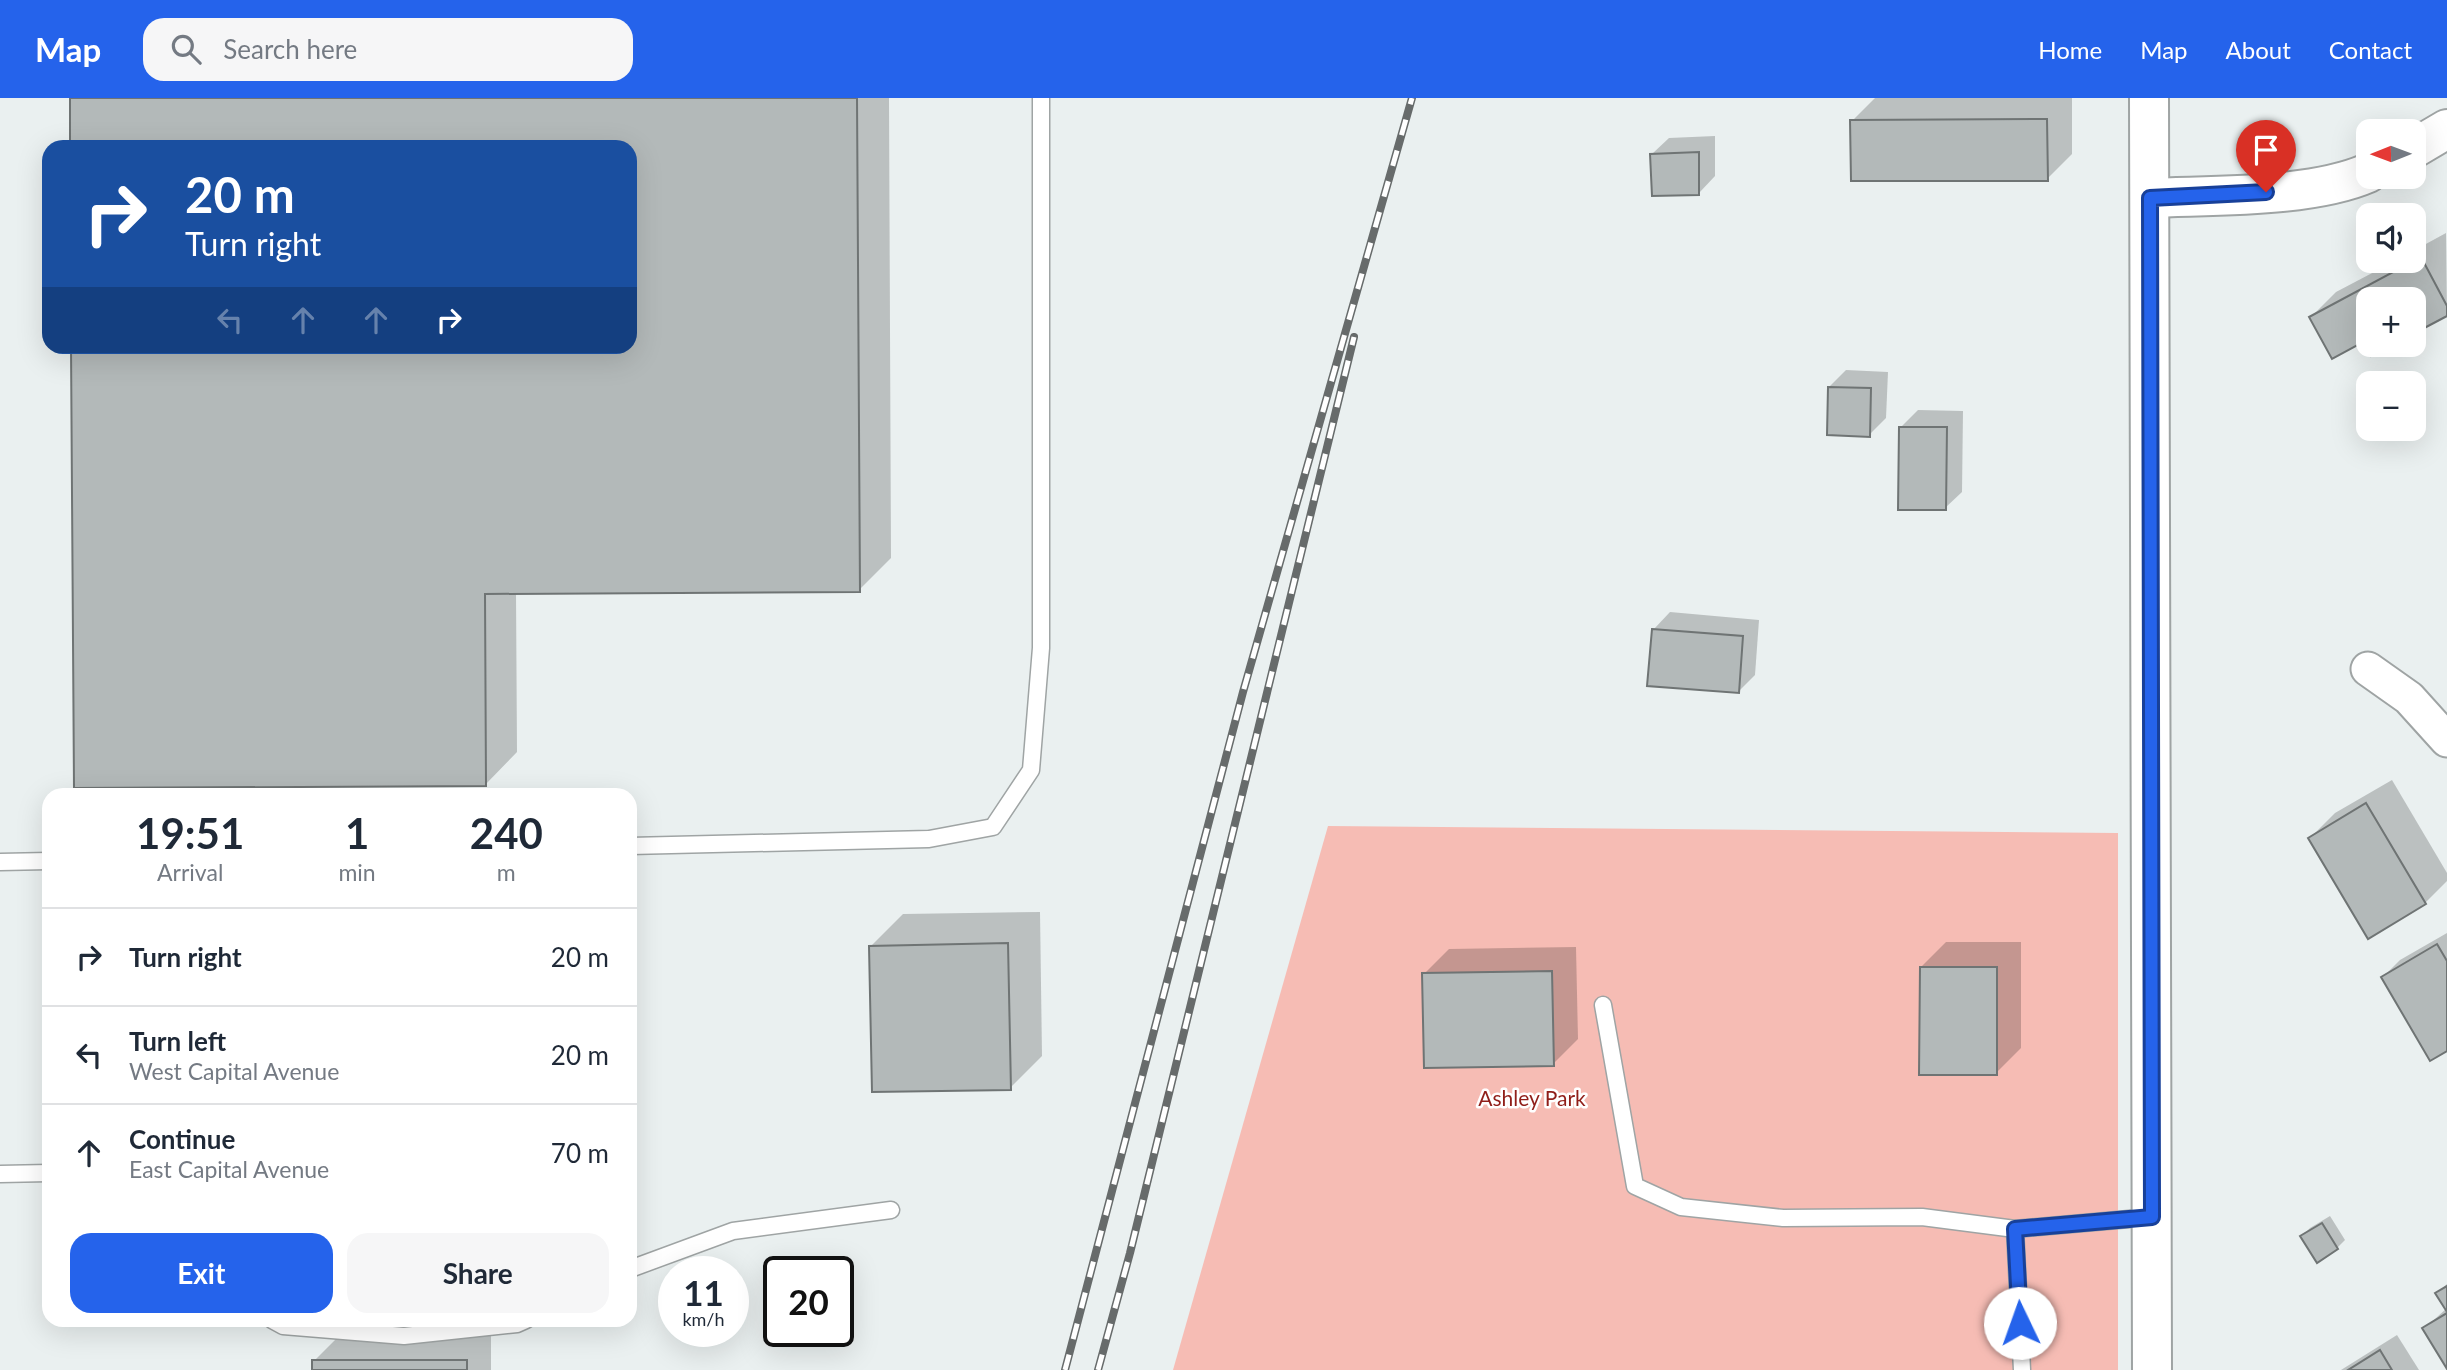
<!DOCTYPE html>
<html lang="en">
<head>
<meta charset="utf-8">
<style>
	:root { --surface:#fff; --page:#f6f6f7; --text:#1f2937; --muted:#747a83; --line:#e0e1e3; --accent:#2563eb }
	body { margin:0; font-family:Lato,sans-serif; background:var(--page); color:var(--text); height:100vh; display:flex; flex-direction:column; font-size:26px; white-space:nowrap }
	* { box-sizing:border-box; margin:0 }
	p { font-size:23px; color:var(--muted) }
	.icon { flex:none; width:38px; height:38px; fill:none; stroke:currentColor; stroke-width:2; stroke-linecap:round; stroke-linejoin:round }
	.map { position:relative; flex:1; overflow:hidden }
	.side { position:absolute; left:42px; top:690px; width:595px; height:539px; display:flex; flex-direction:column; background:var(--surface); border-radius:21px; box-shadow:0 7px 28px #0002 }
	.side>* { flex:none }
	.guide { position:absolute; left:42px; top:42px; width:595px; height:214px; border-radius:21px; box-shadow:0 7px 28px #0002; background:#1a4fa0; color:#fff; overflow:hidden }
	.needle { width:46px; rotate:269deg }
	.controls { position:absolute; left:2356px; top:21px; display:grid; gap:14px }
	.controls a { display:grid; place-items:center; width:70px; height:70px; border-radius:14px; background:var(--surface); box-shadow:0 7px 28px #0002; font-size:35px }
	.speed { position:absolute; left:658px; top:1158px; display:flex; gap:14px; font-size:35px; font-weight:700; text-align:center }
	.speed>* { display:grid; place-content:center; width:91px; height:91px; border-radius:50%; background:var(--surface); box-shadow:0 7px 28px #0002; line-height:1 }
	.speed small { font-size:18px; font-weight:400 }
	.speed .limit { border:4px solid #111; border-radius:10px; background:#fff; color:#111 }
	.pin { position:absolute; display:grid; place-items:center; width:60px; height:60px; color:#fff; margin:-72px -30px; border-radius:50% 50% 50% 0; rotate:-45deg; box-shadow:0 0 7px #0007 }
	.pin .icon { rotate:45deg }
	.me { position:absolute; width:77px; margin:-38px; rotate:357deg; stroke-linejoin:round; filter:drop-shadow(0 0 5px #0008) }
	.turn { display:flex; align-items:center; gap:24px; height:147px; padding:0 28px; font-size:32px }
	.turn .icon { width:91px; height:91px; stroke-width:2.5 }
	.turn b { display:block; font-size:49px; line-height:60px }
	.lanes { display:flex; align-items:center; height:66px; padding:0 28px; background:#0003; justify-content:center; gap:35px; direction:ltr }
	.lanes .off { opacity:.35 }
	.eta { display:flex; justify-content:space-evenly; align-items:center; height:119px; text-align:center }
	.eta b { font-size:42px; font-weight:700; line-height:49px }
	.action { display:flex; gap:14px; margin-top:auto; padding:14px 28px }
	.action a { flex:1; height:80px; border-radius:21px; background:var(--accent); color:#fff; font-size:28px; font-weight:700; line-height:80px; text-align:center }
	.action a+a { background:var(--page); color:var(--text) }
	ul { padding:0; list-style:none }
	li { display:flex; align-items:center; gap:21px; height:98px; padding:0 28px; border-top:2px solid var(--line) }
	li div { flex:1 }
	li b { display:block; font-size:26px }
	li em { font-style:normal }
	header { display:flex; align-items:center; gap:42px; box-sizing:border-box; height:98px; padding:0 35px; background:var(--accent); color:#fff }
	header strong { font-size:33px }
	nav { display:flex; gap:38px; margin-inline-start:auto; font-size:24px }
	.search { width:490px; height:63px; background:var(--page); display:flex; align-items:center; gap:18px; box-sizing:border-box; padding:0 24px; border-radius:21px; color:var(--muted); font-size:26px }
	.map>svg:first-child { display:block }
	.green { fill:#f6bcb4 }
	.shadow { fill:#0003 }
	.building { fill:#b3b9b9; stroke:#6f7474; stroke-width:2 }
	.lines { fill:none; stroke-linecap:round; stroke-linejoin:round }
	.lane-casing { stroke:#9fa4a4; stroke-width:19 }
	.street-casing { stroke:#9fa4a4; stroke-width:37 }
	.secondary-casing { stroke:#9fa4a4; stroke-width:42 }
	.lane { stroke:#fff; stroke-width:16 }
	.street { stroke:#fff; stroke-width:33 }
	.secondary { stroke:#fff; stroke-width:38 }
	.rail-casing { stroke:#676b6b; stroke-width:8 }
	.rail { stroke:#fff; stroke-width:5; stroke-dasharray:16; stroke-linecap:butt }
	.route-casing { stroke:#184099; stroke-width:18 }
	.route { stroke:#2563eb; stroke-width:12 }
	.labels { text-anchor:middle; stroke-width:5; stroke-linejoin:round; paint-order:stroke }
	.park-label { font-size:21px; fill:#901e19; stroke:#fff }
</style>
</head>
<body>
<header>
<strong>Map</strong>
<div class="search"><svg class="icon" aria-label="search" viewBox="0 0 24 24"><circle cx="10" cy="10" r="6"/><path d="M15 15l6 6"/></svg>Search here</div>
<nav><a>Home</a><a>Map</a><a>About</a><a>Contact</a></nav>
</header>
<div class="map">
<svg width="2447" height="1272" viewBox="0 0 2447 1272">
	<rect width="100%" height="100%" fill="#eaf0f0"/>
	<path class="green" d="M 1328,728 L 2118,735 L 2118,1272 L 1173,1272 Z"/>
	<g class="shadow">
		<path d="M 72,0 L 889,0 L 891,460 L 859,492 L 516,494 L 517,654 L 485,687 L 75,689 L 630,248 L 630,49 L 72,49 Z"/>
		<path d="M 1875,0 L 2072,0 L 2072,56 L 2047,81 L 1852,23 Z"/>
		<path d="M 1715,38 L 1715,78 L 1699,95 L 1652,56 L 1669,40 Z"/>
		<path d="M 2446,135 L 2447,216 L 2413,201 L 2368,201 L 2368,247 L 2389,247 L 2372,256 L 2364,241 L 2311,219 L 2336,194 L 2395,163 L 2413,163 L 2413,153 Z"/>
		<path d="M 1846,272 L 1888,274 L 1886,320 L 1869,337 L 1829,289 Z"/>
		<path d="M 1918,312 L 1963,313 L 1962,394 L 1945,410 L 1901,329 Z"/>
		<path d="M 1670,514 L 1759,522 L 1755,577 L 1738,594 L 1654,531 Z"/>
		<path d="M 2392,682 L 2447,775 L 2447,783 L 2425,805 L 2310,740 L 2335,715 Z"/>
		<path d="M 1040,814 L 1042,958 L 1010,990 L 871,848 L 903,816 Z"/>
		<path d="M 2447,835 L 2447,951 L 2383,879 L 2400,862 Z"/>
		<path d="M 1946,844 L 2021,844 L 2021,950 L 1996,975 L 1921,869 Z"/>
		<path d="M 1576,849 L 1578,941 L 1553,966 L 1424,876 L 1449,851 Z"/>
		<path d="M 2330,1118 L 2345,1142 L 2337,1150 L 2302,1138 L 2310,1130 Z"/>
		<path d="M 2447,1186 L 2447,1267 L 2425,1230 L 2447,1210 L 2438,1195 Z"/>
		<path d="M 2397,1237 L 2419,1272 L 2341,1272 Z"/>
		<path d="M 339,1238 L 491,1238 L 491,1272 L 314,1272 L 314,1263 Z"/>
	</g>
	<g class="building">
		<path d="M 70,0 L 857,0 L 860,494 L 485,496 L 486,688 L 74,690 L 71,248 L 630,248 L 630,49 L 70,49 Z"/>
		<path d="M 2047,21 L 2048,83 L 1851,83 L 1850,22 Z"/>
		<path d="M 1699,54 L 1699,97 L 1652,98 L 1650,56 Z"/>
		<path d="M 2421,159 L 2447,208 L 2447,218 L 2413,236 L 2413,201 L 2368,201 L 2368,247 L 2393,247 L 2371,258 L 2363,244 L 2332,261 L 2309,219 Z"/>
		<path d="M 1828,289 L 1871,290 L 1870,339 L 1827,337 Z"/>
		<path d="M 1899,329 L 1947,329 L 1946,412 L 1898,412 Z"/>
		<path d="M 1652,531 L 1743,538 L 1739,595 L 1647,588 Z"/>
		<path d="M 2366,705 L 2426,806 L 2368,841 L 2308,740 Z"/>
		<path d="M 1008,845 L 1011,992 L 872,994 L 869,848 Z"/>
		<path d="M 2437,846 L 2447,863 L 2447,953 L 2430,963 L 2381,879 Z"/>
		<path d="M 1920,869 L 1997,869 L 1997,977 L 1919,977 Z"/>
		<path d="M 1552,873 L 1554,968 L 1424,970 L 1422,875 Z"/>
		<path d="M 2322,1125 L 2338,1151 L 2317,1165 L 2300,1138 Z"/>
		<path d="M 2447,1188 L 2447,1214 L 2435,1195 Z"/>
		<path d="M 2447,1215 L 2447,1271 L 2422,1230 Z"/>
		<path d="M 2380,1252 L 2392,1272 L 2348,1272 Z"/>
		<rect x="312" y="1262" width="155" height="10"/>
	</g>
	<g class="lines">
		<defs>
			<g id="lane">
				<path d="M 630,748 L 929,741 L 993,729 L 1031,672 L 1041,550 L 1041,0"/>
				<path d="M 0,764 L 49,763"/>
				<path d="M 1603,907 L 1635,1088 L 1681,1109 L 1783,1120 L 1922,1119 L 2015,1131 L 2152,1119"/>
				<path d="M 0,1076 L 49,1075"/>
				<path d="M 2015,1131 L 2022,1272"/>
				<path d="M 630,1171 L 733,1133 L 891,1112"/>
				<path d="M 272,1222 L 283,1228 L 404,1238 L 517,1226 L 526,1222"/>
			</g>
			<path id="street" d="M 2368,571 L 2409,600 L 2447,642"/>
			<g id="secondary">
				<path d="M 2149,0 L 2152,1272"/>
				<path d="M 2413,51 L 2447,31"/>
				<path d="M 2150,100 C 2213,97 2311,100 2368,75"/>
			</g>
		</defs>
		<use href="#lane" class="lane-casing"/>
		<use href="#street" class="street-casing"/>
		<use href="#secondary" class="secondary-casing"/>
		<use href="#lane" class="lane"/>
		<use href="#street" class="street"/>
		<use href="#secondary" class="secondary"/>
		<defs>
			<g id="rail">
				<path d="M 1065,1272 L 1243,594 L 1412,0"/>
				<path d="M 1098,1272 L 1130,1155 L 1354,239"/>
			</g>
		</defs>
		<use href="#rail" class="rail-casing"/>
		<use href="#rail" class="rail"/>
	</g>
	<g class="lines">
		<defs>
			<path id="route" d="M 2020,1225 L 2015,1131 L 2152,1119 L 2150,100 L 2266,94"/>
		</defs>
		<use href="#route" class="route-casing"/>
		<use href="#route" class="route"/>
	</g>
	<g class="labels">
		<g class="park-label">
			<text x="1532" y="1008">Ashley Park</text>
		</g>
	</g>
</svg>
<div class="controls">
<a><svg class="needle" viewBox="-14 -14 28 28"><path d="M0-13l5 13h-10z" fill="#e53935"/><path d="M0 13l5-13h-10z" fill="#747a83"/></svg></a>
<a><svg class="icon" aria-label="sound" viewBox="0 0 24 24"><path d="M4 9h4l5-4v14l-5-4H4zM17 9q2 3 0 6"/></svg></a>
<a>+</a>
<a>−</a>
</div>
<div class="speed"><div>11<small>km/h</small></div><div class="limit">20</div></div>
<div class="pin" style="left:2266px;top:94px;background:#d93025"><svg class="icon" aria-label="arrive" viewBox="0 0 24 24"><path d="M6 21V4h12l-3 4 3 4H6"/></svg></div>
<svg class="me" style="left:2020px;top:1225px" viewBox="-20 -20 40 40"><circle r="19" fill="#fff"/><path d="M0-13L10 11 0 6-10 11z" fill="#2563eb"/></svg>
<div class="guide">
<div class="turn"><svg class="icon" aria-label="right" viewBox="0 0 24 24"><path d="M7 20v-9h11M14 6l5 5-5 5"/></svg><div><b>20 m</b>Turn right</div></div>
<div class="lanes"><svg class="icon off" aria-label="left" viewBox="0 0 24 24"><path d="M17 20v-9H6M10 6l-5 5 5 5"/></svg><svg class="icon off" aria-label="ahead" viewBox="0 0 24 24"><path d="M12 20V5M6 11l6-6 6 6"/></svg><svg class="icon off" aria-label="ahead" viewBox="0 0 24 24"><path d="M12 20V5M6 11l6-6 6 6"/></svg><svg class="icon" aria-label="right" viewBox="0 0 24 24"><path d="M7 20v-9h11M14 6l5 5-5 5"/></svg></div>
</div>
<section class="side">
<div class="eta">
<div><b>19:51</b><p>Arrival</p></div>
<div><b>1</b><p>min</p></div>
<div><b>240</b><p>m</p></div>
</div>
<ul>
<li><svg class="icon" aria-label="right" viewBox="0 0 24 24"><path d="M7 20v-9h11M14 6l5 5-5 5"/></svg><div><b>Turn right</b></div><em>20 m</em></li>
<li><svg class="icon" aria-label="left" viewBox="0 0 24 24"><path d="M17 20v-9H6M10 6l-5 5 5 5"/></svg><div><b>Turn left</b><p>West Capital Avenue</p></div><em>20 m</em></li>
<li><svg class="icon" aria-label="ahead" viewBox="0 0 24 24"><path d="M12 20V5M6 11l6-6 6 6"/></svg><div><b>Continue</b><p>East Capital Avenue</p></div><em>70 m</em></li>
</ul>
<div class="action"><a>Exit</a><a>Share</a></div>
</section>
</div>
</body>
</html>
